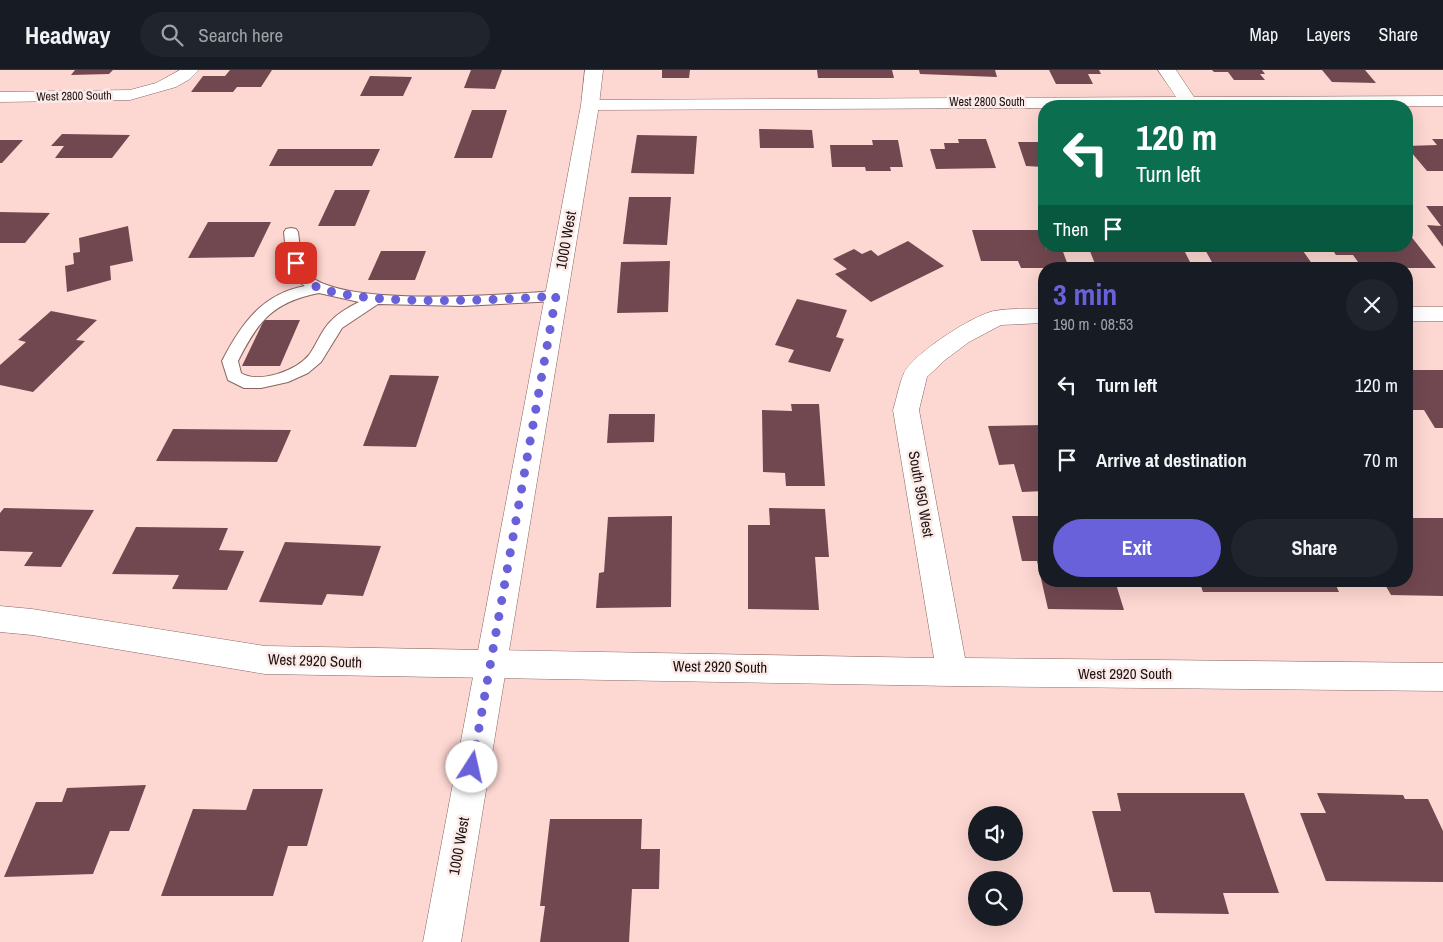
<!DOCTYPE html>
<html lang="en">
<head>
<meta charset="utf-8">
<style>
	:root { --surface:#171b24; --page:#20242c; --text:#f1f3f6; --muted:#9ea1a6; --line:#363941; --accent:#6961da }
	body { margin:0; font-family:"Archivo Narrow",sans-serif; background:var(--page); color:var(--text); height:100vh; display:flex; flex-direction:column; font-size:19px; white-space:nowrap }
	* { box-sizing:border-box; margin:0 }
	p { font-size:16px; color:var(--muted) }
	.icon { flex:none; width:28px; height:28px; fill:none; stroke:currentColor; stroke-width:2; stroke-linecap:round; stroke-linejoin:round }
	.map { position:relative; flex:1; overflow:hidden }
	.side { position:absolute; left:1038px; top:192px; width:375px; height:325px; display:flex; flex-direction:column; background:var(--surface); border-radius:20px; box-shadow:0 5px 20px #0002 }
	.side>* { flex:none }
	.guide { position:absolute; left:1038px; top:30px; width:375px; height:152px; border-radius:20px; box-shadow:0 5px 20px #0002; background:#0b6e4f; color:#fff; overflow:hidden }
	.fabs { position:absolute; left:968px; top:736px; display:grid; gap:10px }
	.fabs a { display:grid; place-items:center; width:55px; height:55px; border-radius:50%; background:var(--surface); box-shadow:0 5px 20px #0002; font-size:25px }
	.pin { position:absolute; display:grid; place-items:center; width:42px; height:42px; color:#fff; margin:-21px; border-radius:10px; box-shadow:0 2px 8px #0006 }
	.me { position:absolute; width:55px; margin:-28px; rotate:10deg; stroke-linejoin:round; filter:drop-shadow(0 0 4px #0008) }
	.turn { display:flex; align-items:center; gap:18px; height:105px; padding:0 15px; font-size:22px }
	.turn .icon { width:65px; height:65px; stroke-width:2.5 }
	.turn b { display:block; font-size:35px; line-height:42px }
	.then { display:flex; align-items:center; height:48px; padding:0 15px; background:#0003; gap:10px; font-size:19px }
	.round { display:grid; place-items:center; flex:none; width:52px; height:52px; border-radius:26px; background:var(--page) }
	.summary { display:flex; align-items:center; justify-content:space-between; height:85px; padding:0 15px }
	h1 { font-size:30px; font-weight:700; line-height:38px; color:var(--accent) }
	.action { display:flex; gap:10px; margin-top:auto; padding:10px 15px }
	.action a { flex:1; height:58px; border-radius:30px; background:var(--accent); color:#fff; font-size:20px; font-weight:700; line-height:58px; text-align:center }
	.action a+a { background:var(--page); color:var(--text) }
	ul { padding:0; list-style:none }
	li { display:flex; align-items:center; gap:15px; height:75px; padding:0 15px }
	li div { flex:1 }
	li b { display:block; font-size:19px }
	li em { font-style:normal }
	header { display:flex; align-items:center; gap:30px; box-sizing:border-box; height:70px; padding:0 25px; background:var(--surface); border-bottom:1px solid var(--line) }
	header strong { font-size:24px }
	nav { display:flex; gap:28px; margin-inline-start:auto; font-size:18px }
	.search { width:350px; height:45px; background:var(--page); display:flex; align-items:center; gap:12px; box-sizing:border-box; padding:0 18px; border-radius:28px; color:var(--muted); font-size:19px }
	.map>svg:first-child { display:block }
	.building { fill:#724850 }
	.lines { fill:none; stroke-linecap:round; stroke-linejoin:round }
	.lane-casing { stroke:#866660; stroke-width:2 }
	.street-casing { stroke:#866660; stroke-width:1 }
	.secondary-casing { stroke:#866660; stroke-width:1 }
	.lane { fill:#fff; fill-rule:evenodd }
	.street { fill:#fff; fill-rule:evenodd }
	.secondary { fill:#fff; fill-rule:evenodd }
	.route { stroke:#6961da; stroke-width:9; stroke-dasharray:0 16.2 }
	.labels { text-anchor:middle; stroke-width:5; stroke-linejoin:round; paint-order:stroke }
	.far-street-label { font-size:12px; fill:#1f1210; stroke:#faebe8 }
	.street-label { font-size:15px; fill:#1f1210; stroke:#faebe8 }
</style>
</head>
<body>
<header>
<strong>Headway</strong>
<div class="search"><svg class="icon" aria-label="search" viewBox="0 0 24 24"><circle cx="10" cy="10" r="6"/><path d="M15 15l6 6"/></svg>Search here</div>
<nav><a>Map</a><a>Layers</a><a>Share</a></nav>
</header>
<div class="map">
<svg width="1443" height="872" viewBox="0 0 1443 872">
	<rect width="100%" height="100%" fill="#fdd7d1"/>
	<g class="building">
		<path d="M 75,0 L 113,0 L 109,4 L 71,5 Z"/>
		<path d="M 230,0 L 272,0 L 261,17 L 237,17 L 233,22 L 191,22 L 203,6 L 225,6 Z"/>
		<path d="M 471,0 L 502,0 L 495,19 L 464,18 Z"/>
		<path d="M 662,0 L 690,0 L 689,8 L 662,8 Z"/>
		<path d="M 817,0 L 892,0 L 894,8 L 818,8 Z"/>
		<path d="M 919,0 L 995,0 L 997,7 L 920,4 Z"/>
		<path d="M 1049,0 L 1099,0 L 1101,4 L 1088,4 L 1093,14 L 1056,14 Z"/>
		<path d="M 1212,0 L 1262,0 L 1265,4 L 1260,4 L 1265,10 L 1234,10 L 1228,2 L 1214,2 Z"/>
		<path d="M 1322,0 L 1365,0 L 1376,13 L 1332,12 Z"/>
		<path d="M 370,6 L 412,7 L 403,26 L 360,26 Z"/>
		<path d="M 472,40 L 507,40 L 492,88 L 454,88 Z"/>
		<path d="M 759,59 L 812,60 L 814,78 L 760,78 Z"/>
		<path d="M 62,64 L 130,65 L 112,88 L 55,88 L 64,76 L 51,76 Z"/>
		<path d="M 637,65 L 697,66 L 694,104 L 631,103 Z"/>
		<path d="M 958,69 L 986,69 L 996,98 L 936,99 L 930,79 L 945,79 L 944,73 L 959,73 Z"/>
		<path d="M 1432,69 L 1443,69 L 1443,101 L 1427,101 L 1406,76 L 1437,75 Z"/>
		<path d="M 0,70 L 23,70 L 2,93 L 0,93 Z"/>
		<path d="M 872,70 L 898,70 L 903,97 L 890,97 L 891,101 L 866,101 L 865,97 L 832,97 L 830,75 L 873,75 Z"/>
		<path d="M 1018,72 L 1044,72 L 1044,97 L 1026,96 Z"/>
		<path d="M 278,79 L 380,79 L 372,96 L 269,96 Z"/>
		<path d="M 335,120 L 370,120 L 355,156 L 318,156 Z"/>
		<path d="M 629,127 L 671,127 L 667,175 L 623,174 Z"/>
		<path d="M 1426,136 L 1443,136 L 1443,177 L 1427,155 L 1441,156 Z"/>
		<path d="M 0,142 L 50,143 L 25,173 L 0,173 Z"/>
		<path d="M 208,152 L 271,152 L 254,187 L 188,188 Z"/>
		<path d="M 128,156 L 133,191 L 110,196 L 111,210 L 67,222 L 65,196 L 74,194 L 73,183 L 80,182 L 79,168 Z"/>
		<path d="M 972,160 L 1040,160 L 1044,176 L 1047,179 L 1062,179 L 1069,198 L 1021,198 L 1018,191 L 981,191 Z"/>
		<path d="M 1406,160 L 1436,198 L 1385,198 L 1380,192 L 1358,192 L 1353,185 L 1336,185 L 1330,176 L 1406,176 Z"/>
		<path d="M 908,171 L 944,196 L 871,232 L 835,204 L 847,199 L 833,189 L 854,179 L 862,184 L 871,180 L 878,186 Z"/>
		<path d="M 1088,176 L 1182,176 L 1192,196 L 1142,195 L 1144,199 L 1111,199 L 1109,194 L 1095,194 Z"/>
		<path d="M 1203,176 L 1285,176 L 1286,178 L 1301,178 L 1315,198 L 1268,198 L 1265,194 L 1213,194 Z"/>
		<path d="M 381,181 L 426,181 L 415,210 L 368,210 Z"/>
		<path d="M 670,191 L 668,242 L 617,243 L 621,192 Z"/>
		<path d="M 797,229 L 847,240 L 836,267 L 844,269 L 830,302 L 788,292 L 794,280 L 775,275 Z"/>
		<path d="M 51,241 L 97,250 L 76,270 L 85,271 L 33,322 L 0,315 L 0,295 L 26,272 L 18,270 Z"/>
		<path d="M 264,250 L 300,250 L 280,296 L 242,296 Z"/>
		<path d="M 1406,300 L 1443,300 L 1443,358 L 1435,358 L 1424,340 L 1406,340 Z"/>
		<path d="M 390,305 L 439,306 L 416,377 L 363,376 Z"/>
		<path d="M 791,334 L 819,334 L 825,416 L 786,416 L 785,403 L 763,402 L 762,340 L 792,341 Z"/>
		<path d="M 609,344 L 655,344 L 654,372 L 607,373 Z"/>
		<path d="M 1044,355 L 1044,421 L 1022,422 L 1014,394 L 999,395 L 988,356 Z"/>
		<path d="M 173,359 L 291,360 L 277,392 L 156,391 Z"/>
		<path d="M 4,438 L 94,440 L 61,497 L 24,496 L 33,482 L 0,481 L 0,443 Z"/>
		<path d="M 769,438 L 825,439 L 829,487 L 815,487 L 819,540 L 748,539 L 748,455 L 770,455 Z"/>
		<path d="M 672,446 L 671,537 L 596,538 L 599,503 L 604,502 L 608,447 Z"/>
		<path d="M 1012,446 L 1044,446 L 1044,511 L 1115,511 L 1124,540 L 1048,539 L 1037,491 L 1022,491 Z"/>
		<path d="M 1406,448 L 1443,448 L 1443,526 L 1391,525 L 1383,511 L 1406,511 Z"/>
		<path d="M 136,457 L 228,458 L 219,480 L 244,481 L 227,520 L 172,519 L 179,505 L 112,504 Z"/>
		<path d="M 285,472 L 381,476 L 363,526 L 327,524 L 322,535 L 259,532 Z"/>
		<path d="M 1199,511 L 1334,511 L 1339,522 L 1203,522 Z"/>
		<path d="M 146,715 L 129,761 L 110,761 L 93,804 L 4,807 L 36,732 L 62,732 L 67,718 Z"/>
		<path d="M 253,719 L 323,719 L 307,776 L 288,776 L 273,826 L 161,826 L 193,739 L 246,740 Z"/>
		<path d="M 1117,723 L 1244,723 L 1279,823 L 1223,823 L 1229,844 L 1155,843 L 1150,822 L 1113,822 L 1092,741 L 1121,741 Z"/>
		<path d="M 1317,723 L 1403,725 L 1405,729 L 1428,729 L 1443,761 L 1443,812 L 1326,811 L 1300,743 L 1326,743 Z"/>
		<path d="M 550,749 L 642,749 L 641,779 L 660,779 L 659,819 L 632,819 L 629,872 L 540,872 L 545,836 L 540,836 Z"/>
	</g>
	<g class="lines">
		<defs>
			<path id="lane" d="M 291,158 L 296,159 L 298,162 L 301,187 L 307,203 C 338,239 508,224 556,221 L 561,223 L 564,226 L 561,229 L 556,231 L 463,236 L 378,234 L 342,258 L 321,292 L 308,303 L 288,312 L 261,318 L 244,318 L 228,310 L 222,291 C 241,254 262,224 305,216 C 286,205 286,181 284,162 L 286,159 ZM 319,223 L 359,232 C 349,237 338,243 330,252 C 321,261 317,274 309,285 C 296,301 259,314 241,303 L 238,291 C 258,251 273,232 319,223 Z"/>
			<g id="street">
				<path d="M 180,0 L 199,0 L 190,9 L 176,17 L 130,30 L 0,32 L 0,22 L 130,20 L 156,13 Z"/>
				<path d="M 1158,0 L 1176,0 L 1194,27 L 1443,26 L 1443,36 L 1044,36 L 1044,38 L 590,40 L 584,39 L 581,35 L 584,31 L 590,30 L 1176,27 Z"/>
				<rect x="1406" y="237" width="37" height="14"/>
				<path d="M 1044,239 L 1044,253 L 1001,255 L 969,272 L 945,290 L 927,307 L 919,340 L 965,588 L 1443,593 L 1443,621 L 952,616 L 265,604 L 32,565 L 0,562 L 0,536 L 32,539 L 265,576 L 934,588 L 893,340 C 897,328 899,314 904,303 C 913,284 973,245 994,241 C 1010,238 1028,239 1044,239 Z"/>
			</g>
			<path id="secondary" d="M 585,0 L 603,0 L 599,35 L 461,872 L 423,872 L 581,35 Z"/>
		</defs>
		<use href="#lane" class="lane-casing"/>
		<use href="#street" class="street-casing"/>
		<use href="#secondary" class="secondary-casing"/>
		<use href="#lane" class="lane"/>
		<use href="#street" class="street"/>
		<use href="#secondary" class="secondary"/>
	</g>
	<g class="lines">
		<path class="route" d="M 296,193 C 298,198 300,204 302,207 C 330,241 511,229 556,226 L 472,697"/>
	</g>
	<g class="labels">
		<g class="far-street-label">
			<text transform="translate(74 26) rotate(-1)" y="4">West 2800 South</text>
			<text x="987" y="36">West 2800 South</text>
		</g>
		<g class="street-label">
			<text transform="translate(566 170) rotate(-80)" y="5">1000 West</text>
			<text transform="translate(921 424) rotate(80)" y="5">South 950 West</text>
			<text transform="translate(315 591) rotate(2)" y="5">West 2920 South</text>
			<text transform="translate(720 597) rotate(1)" y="5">West 2920 South</text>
			<text x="1125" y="609">West 2920 South</text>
			<text transform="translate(459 776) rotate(-80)" y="5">1000 West</text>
		</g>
	</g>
</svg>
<div class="fabs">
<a><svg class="icon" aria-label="sound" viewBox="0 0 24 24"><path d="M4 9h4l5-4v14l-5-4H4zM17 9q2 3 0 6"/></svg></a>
<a><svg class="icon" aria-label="search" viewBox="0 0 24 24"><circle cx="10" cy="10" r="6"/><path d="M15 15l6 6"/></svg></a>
</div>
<div class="pin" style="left:296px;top:193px;background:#d93025"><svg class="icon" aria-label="arrive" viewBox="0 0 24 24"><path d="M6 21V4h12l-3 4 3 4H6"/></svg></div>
<svg class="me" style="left:472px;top:697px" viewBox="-20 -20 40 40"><circle r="19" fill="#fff"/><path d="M0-13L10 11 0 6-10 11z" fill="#6961da"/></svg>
<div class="guide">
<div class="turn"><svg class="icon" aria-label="left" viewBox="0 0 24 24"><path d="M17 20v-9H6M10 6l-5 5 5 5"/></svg><div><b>120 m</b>Turn left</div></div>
<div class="then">Then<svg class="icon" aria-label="arrive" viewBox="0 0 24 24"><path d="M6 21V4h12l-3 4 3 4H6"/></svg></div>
</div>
<section class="side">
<div class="summary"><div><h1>3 min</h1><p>190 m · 08:53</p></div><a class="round"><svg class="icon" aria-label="close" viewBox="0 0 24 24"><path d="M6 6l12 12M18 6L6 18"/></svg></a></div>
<ul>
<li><svg class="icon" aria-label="left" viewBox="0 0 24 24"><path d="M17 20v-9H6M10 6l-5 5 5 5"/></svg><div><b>Turn left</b></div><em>120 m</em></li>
<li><svg class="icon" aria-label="arrive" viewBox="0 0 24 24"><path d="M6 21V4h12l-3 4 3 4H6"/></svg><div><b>Arrive at destination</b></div><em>70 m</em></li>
</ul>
<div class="action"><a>Exit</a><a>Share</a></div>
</section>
</div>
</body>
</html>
